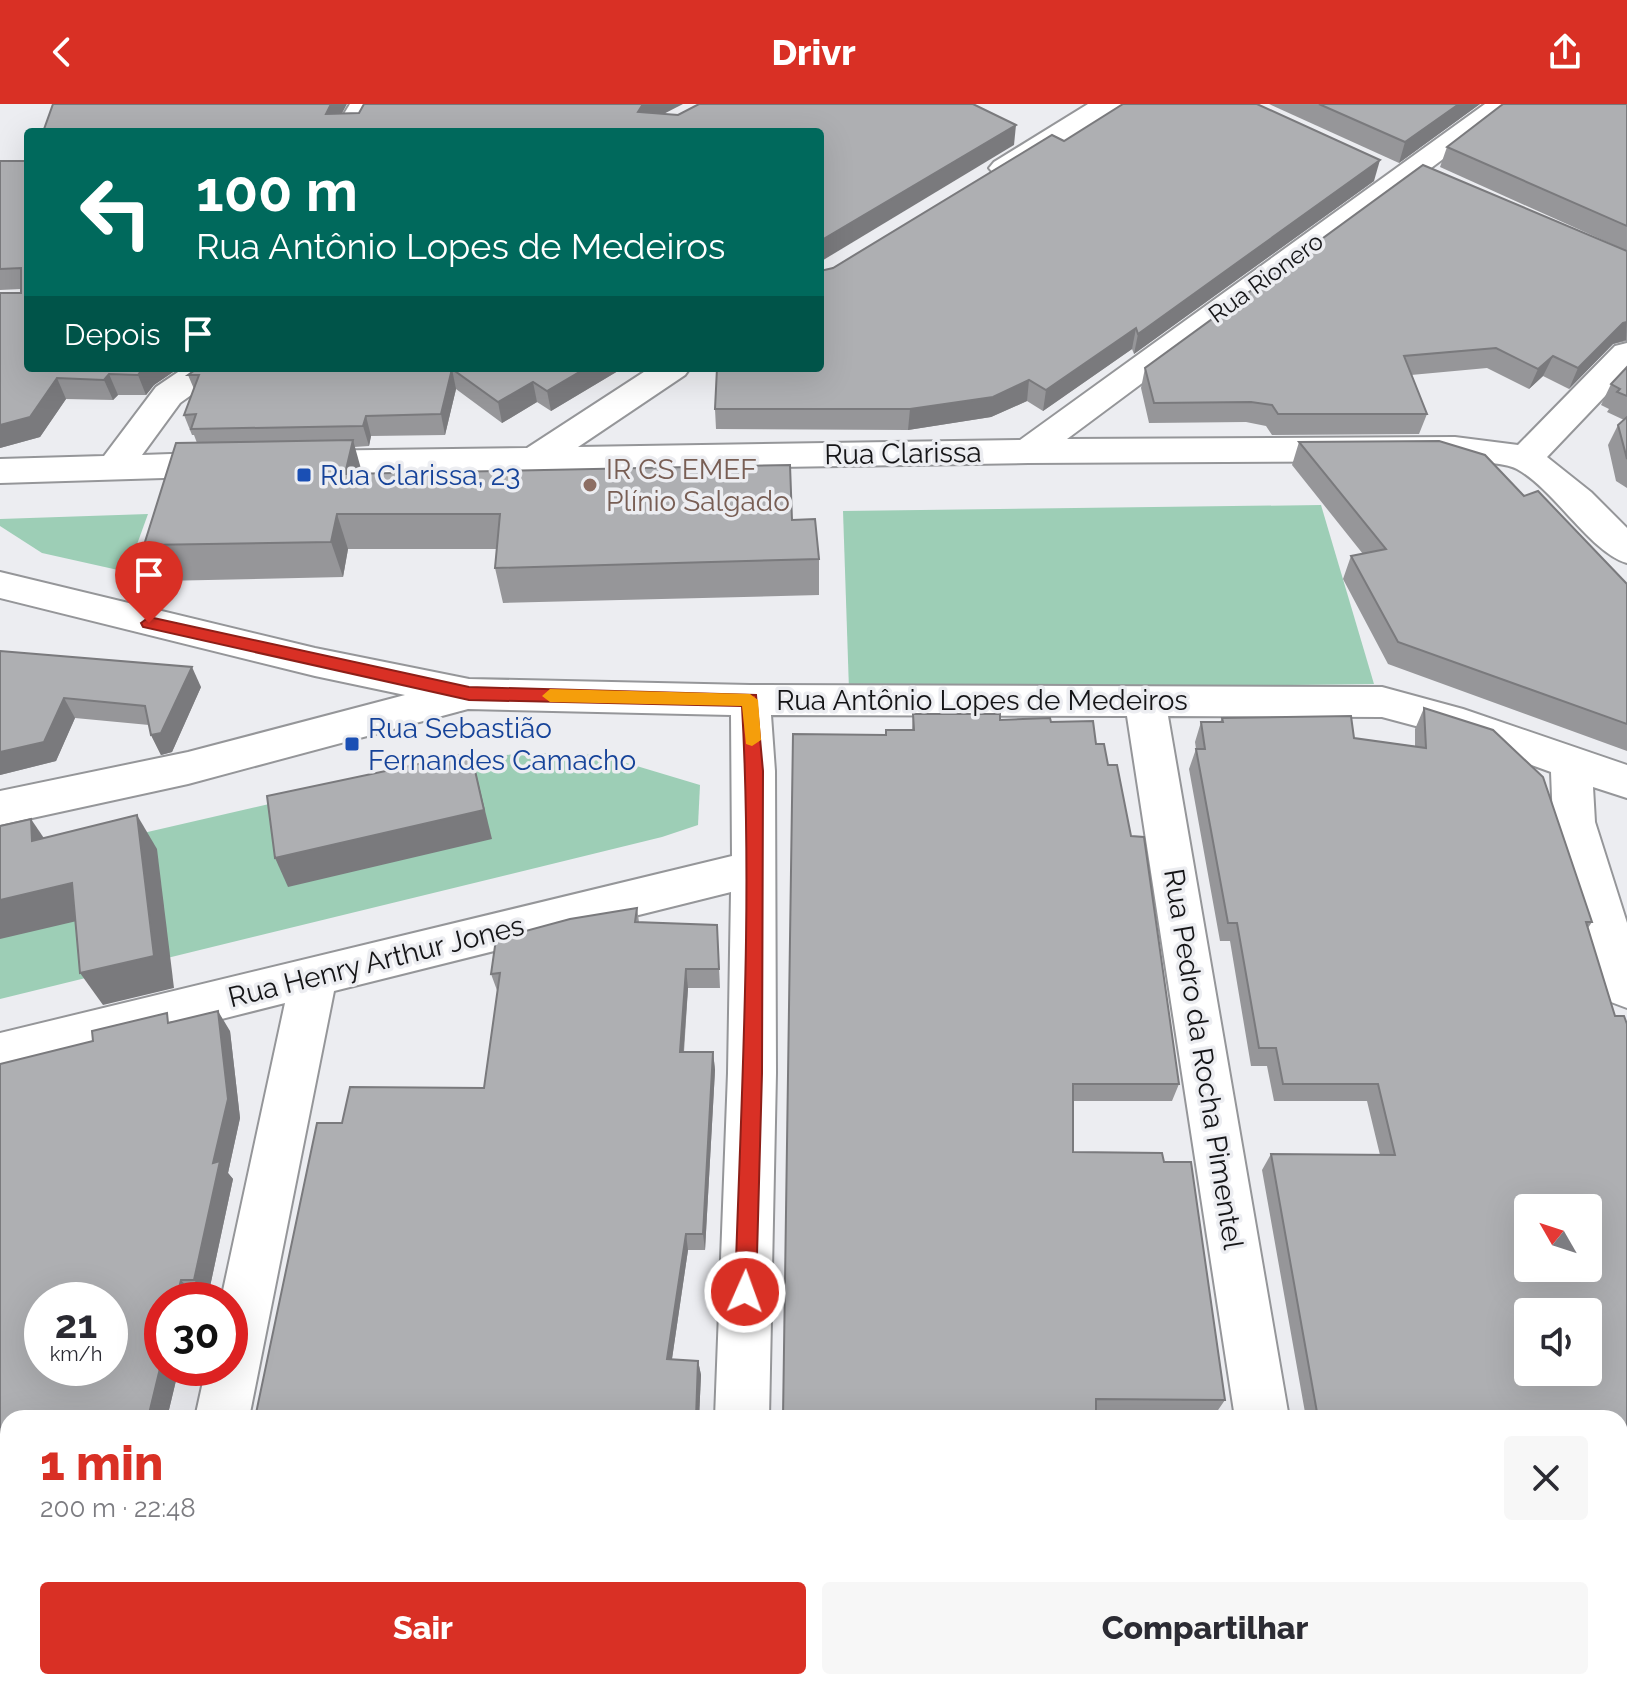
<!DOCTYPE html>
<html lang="pt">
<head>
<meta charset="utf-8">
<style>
	:root { --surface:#fff; --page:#f7f7f7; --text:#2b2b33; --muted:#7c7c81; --accent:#d93025 }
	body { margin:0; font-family:Raleway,sans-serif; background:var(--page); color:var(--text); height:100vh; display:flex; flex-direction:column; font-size:30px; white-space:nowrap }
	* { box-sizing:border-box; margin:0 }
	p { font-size:26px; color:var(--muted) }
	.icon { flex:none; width:44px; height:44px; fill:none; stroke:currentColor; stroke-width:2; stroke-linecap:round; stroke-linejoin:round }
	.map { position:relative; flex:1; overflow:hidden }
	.drawer { position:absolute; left:0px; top:1306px; width:1628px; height:280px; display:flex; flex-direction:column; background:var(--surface); border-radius:24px 24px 0 0; box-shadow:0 8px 32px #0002 }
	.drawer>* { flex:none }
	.guide { position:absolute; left:24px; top:24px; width:800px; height:244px; border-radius:8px; box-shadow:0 8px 32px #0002; background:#00695c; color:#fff; overflow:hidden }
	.needle { width:52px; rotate:309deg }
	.controls { position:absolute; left:1514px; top:1090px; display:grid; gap:16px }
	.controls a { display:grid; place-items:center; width:88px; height:88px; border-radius:8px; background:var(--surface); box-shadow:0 8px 32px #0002; font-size:40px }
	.speed { position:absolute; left:24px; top:1178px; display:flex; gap:16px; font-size:40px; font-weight:700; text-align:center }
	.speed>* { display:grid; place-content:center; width:104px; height:104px; border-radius:50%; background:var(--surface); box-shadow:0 8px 32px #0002; line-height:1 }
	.speed small { font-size:20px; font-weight:400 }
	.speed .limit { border:12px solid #d22; background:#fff; color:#111 }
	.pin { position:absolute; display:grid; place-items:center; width:68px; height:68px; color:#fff; margin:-82px -34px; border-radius:50% 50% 50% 0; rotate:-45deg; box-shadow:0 0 8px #0007 }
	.pin .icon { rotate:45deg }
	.me { position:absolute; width:88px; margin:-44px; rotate:2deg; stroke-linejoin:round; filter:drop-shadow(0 0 6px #0008) }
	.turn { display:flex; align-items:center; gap:28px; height:168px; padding:0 40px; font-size:36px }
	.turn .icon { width:104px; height:104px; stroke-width:2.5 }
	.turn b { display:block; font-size:56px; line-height:68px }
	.then { display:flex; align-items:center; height:76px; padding:0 40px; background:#0003; gap:16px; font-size:30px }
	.round { display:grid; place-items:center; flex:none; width:84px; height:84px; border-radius:8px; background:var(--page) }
	.head { display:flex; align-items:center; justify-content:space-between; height:136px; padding:0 40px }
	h1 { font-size:48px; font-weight:800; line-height:60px; color:var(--accent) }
	.action { display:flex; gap:16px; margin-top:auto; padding:16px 40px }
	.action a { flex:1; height:92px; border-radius:8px; background:var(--accent); color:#fff; font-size:32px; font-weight:800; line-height:92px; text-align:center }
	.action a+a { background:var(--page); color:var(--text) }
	header { display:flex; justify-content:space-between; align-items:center; height:104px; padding:0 40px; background:var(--accent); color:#fff; font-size:36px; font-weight:800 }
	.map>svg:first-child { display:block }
	.green { fill:#9dceb6 }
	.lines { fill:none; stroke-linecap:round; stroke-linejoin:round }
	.minor-casing { stroke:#959699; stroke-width:4 }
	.minor { fill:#fff; fill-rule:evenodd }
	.wall { fill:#969699; fill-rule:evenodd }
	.shaded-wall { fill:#7a7a7d }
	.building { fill:#aeafb2; stroke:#7a7a7d; stroke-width:2; fill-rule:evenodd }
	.route { fill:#d93025; stroke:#8d1f18; stroke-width:2 }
	.slow { fill:#f59e0b }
	.transit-dot { fill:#1a4fb4; stroke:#ecedf1; stroke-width:3 }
	.education-dot { fill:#8d6e63; stroke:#ecedf1; stroke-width:3 }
	.labels { text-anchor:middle; stroke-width:7; stroke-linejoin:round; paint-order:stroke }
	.far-street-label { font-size:24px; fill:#151517; stroke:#ecedf1 }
	.street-label { font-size:28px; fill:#151517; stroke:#ecedf1 }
	.education-label { font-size:28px; fill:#785e54; stroke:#ecedf1; text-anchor:start }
	.transit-label { font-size:28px; fill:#164399; stroke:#ecedf1; text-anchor:start }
</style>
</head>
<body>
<header><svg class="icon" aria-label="back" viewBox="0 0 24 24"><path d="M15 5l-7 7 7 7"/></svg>Drivr<svg class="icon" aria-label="share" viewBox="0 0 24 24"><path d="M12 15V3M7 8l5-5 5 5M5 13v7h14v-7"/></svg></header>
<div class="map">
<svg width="1627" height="1586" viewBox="0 0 1627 1586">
	<rect width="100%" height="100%" fill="#ecedf1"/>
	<g class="green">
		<path d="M 1321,401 L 1374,580 L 849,586 L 843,407 Z"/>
		<path d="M 148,410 L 127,468 L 42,449 L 0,422 L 0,415 Z"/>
		<path d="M 537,649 L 600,651 L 700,681 L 698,721 L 662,733 L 0,895 L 0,762 L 473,653 Z"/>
	</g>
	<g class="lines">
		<defs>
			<g id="minor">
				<path d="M 350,0 L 378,0 L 361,28 L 333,28 Z"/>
				<path d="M 1088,0 L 1122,0 L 1118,6 L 1014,70 L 1004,73 L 994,70 L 989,64 L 994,58 Z"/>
				<path d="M 1485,0 L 1517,0 L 1067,335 L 1455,333 L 1518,341 L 1615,242 L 1627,239 L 1627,269 L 1547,353 L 1591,388 L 1627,424 L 1627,459 C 1591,449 1554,385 1517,365 C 1502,357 1473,359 1455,357 L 1028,359 L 298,371 L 285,367 L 280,359 L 285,351 L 298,347 L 527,344 L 650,264 L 690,264 L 685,271 L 578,343 L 1020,336 Z"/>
				<path d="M 184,264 L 224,264 L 219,271 L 180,299 L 142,351 L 229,348 L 242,352 L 247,360 L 242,368 L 229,372 L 0,379 L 0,355 L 104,352 L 156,283 Z"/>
				<path d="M 0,468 L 315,544 L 469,575 L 750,581 L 1382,583 L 1463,605 L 1627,661 L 1627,694 L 1593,683 L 1595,718 L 1627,819 L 1627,904 L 1611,898 L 1604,884 L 1564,764 L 1553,718 L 1551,668 L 1442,629 L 1382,613 L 1168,612 L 1289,1314 L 1235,1314 L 1127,612 L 771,611 L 775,667 L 776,969 L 769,1314 L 715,1314 L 728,969 L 731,788 L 334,887 L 249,1314 L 195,1314 L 206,1264 L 230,1264 L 230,1196 L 221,1196 L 285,899 L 0,971 L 0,929 L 732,752 L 731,611 L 468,605 L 188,680 L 0,721 L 0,687 L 188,648 L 405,591 L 315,572 L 0,494 Z"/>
				<path d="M 0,1493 L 8,1495 L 8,1553 L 0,1551 Z"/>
				<path d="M 193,1578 L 275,1578 L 279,1586 L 197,1586 Z"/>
				<rect x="705" y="1578" width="60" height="8"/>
				<path d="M 1275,1578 L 1335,1578 L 1336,1586 L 1276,1586 Z"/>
			</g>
		</defs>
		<use href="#minor" class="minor-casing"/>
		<use href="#minor" class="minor"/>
	</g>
	<g class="wall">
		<path d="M 1269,0 L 1480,0 L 1399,59 Z"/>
		<path d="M 1627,0 L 1627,147 L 1440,63 L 1447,43 Z"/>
		<path d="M 1064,37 L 1374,77 L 1134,250 L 1132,245 L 1043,307 L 1027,297 L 991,313 L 908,326 L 716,325 L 715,305 L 821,167 L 833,164 Z"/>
		<path d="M 0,57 L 179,264 L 154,281 L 146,291 L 118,291 L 113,296 L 66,295 L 40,333 L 0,344 L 0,189 L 21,189 L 21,185 L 0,186 Z"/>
		<path d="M 1627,147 L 1627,237 L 1613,240 L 1569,285 L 1543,272 L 1529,285 L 1487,264 L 1411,271 L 1427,310 L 1419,330 L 1272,331 L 1266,322 L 1246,318 L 1149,319 L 1141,284 L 1145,264 Z"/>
		<path d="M 1627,263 L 1627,384 L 1616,377 L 1608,341 L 1618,321 L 1624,316 L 1607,308 L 1609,305 L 1601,301 L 1611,280 Z"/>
		<path d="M 198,264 L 623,264 L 551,307 L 537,298 L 502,319 L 456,285 L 445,331 L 371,332 L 369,342 L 354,343 L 362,370 L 792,416 L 819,455 L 819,491 L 503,499 L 495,464 L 497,445 L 348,445 L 343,473 L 160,477 L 144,441 L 197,339 L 194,331 L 192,331 L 184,311 L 194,285 L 188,271 Z"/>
		<path d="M 1299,338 L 1524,392 L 1627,480 L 1627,647 L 1388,560 L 1343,475 L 1351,452 L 1363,450 L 1292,361 Z"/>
		<path d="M 0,547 L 201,583 L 172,648 L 161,651 L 151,631 L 149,621 L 75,614 L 56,657 L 0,671 Z"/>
		<path d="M 1424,604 L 1493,626 L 1543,673 L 1592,818 L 1588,824 L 1615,912 L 1624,912 L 1627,919 L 1627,1570 L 1620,1572 L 1620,1314 L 1306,1314 L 1262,1066 L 1271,1050 L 1380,1051 L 1367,997 L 1274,997 L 1267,962 L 1251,962 L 1230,837 L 1220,837 L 1189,665 L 1196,645 L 1195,638 L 1201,618 L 1220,618 L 1222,614 L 1351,612 L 1354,634 L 1415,642 L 1415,625 ZM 1528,1104 L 1588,1104 L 1588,1164 L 1528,1164 ZM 1528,1208 L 1588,1208 L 1588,1268 L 1528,1268 Z"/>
		<path d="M 913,610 L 1051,618 L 1096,640 L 1108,661 L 1179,980 L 1172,997 L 1073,997 L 1073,1048 L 1164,1058 L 1225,1296 L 1216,1309 L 1096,1308 L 885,631 L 912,626 Z"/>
		<path d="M 637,804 L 639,818 L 717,821 L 720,884 L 688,884 L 684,948 L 713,948 L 715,966 L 705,1146 L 688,1146 L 672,1255 L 698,1257 L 701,1271 L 699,1314 L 255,1314 L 342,1019 L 484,984 L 498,889 L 491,870 Z"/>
		<path d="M 173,917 L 230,927 L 240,1014 L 228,1069 L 233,1075 L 208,1192 L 195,1193 L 194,1196 L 162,1196 L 162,1264 L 179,1264 L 167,1314 L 8,1314 L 8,1453 L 0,1452 L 0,960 Z"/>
		<path d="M 472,1578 L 595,1578 L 493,1582 Z"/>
		<path d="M 1447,1578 L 1598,1578 L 1567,1586 L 1449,1586 Z"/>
	</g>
	<g class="shaded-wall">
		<path d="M 331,0 L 347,0 L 332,28 L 326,10 Z"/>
		<path d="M 643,0 L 683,0 L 646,19 L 638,8 Z"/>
		<path d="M 1459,0 L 1480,0 L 1399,59 L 1405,38 Z"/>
		<path d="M 1016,21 L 1014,41 L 820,158 L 820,137 Z"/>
		<path d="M 1380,56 L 1374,77 L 1134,250 L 1138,230 Z"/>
		<path d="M 1627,218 L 1626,236 L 1613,240 L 1569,285 L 1578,264 L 1623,219 Z"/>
		<path d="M 1136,224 L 1132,245 L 1043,307 L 1046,286 Z"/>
		<path d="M 1553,252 L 1543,272 L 1529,285 L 1538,265 Z"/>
		<path d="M 143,264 L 179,264 L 154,281 L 146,291 L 138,271 Z"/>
		<path d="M 586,264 L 623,264 L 551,307 L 547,287 Z"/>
		<path d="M 452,265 L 456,285 L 445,331 L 441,310 Z"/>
		<path d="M 109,270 L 118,291 L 113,296 L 104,276 Z"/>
		<path d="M 57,274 L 66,295 L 40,333 L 0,344 L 0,321 Z"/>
		<path d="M 1029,276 L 1027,297 L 991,313 L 908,326 L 910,305 Z"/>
		<path d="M 533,278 L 537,298 L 502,319 L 498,298 Z"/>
		<path d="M 366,312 L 371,332 L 369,342 L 363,322 Z"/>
		<path d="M 353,336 L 363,372 L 345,370 Z"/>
		<path d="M 337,410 L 348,445 L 343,473 L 331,438 Z"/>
		<path d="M 192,563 L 201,583 L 172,648 L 161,651 L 151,631 Z"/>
		<path d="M 64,594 L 75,614 L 56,657 L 0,671 L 0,648 Z"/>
		<path d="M 471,649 L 492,735 L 288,783 L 275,754 Z"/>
		<path d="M 137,711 L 157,745 L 174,884 L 103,901 L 80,869 Z"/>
		<path d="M 31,715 L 54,749 L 32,737 Z"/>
		<path d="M 72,779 L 94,813 L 0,835 L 0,796 Z"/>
		<path d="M 686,865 L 688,884 L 682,967 L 680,948 Z"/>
		<path d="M 218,907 L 230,927 L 240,1014 L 228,1069 L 233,1075 L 208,1192 L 194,1176 Z"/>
		<path d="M 713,948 L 715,966 L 705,1146 L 703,1130 Z"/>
		<path d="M 686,1130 L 688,1146 L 670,1268 L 667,1255 Z"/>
		<path d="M 181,1176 L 195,1193 L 194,1196 L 176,1196 Z"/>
		<path d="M 162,1256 L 162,1264 L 179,1264 L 167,1314 L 148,1314 Z"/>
		<path d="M 698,1257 L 701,1271 L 699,1314 L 696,1314 Z"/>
		<path d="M 589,1578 L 595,1578 L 594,1586 L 588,1586 Z"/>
		<path d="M 1588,1578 L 1598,1578 L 1567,1586 L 1558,1586 Z"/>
	</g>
	<g class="building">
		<path d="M 53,0 L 331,0 L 326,10 L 359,9 L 364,0 L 643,0 L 638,8 L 678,11 L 699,0 L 973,0 L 1016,21 L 820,137 L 820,28 L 43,28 Z"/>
		<path d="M 1123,0 L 1257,0 L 1380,56 L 1138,230 L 1136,224 L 1046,286 L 1029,276 L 993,293 L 910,305 L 715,305 L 717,264 L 820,264 L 820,167 L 833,164 L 1052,31 L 1064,37 Z"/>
		<path d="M 1319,0 L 1459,0 L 1405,38 Z"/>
		<path d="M 1503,0 L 1627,0 L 1627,122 L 1447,43 Z"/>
		<path d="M 0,57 L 28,57 L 28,264 L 143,264 L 138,271 L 109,270 L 104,276 L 57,274 L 30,313 L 0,321 L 0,189 L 21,189 L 21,164 L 0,165 Z"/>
		<path d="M 1423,61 L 1627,147 L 1627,218 L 1623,219 L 1578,264 L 1553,252 L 1538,265 L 1496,244 L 1404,252 L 1427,310 L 1278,310 L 1272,301 L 1251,298 L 1154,299 L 1145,264 Z"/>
		<path d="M 1627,263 L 1627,292 L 1617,288 L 1620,285 L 1611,280 Z"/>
		<path d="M 198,264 L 586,264 L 547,287 L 533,278 L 498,298 L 452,265 L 441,310 L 366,312 L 363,322 L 191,325 L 196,310 L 184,311 L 199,271 L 188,271 Z"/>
		<path d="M 1627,313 L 1627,355 L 1618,321 Z"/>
		<path d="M 353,336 L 345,370 L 790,361 L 792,416 L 815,415 L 819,455 L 495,464 L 500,410 L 337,410 L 331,438 L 144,441 L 176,339 Z"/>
		<path d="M 1439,337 L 1485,351 L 1524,392 L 1538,387 L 1627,480 L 1627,620 L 1398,538 L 1351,452 L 1386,445 L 1299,338 Z"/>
		<path d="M 0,547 L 192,563 L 161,629 L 151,631 L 145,602 L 64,594 L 44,638 L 0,648 Z"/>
		<path d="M 1424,604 L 1493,626 L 1543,673 L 1592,818 L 1586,818 L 1615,912 L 1624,912 L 1627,920 L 1627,1568 L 1620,1570 L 1620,1314 L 1318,1314 L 1271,1050 L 1395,1051 L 1378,980 L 1283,980 L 1276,944 L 1259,944 L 1237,819 L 1228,819 L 1196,645 L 1205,645 L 1201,618 L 1223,618 L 1222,614 L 1351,612 L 1354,634 L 1426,644 ZM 1528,1104 L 1588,1104 L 1588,1164 L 1528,1164 ZM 1528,1208 L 1588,1208 L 1588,1268 L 1528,1268 Z"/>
		<path d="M 913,610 L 1000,610 L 1000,616 L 1050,614 L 1051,618 L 1093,617 L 1096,640 L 1104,640 L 1108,661 L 1117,661 L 1131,732 L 1144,733 L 1179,980 L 1073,980 L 1073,1048 L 1162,1049 L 1164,1058 L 1191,1058 L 1225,1296 L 1096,1295 L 1096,1314 L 783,1314 L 793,630 L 886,631 L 886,626 L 914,626 Z"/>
		<path d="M 471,649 L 484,706 L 275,754 L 267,692 Z"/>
		<path d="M 137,711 L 154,852 L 80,869 L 72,779 L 0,796 L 0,722 L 31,715 L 32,737 Z"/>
		<path d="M 637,804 L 635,818 L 717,821 L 719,865 L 686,865 L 680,948 L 713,948 L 703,1130 L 686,1130 L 667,1255 L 698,1257 L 696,1314 L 255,1314 L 317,1019 L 342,1019 L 350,983 L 484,984 L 500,869 L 491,870 L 496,835 L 570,815 Z"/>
		<path d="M 218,907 L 228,995 L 213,1059 L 220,1057 L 194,1176 L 181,1176 L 176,1196 L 162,1196 L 162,1256 L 148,1314 L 8,1314 L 8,1448 L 0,1445 L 0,960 L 93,937 L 92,927 L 167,909 L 168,919 ZM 42,1196 L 110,1196 L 110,1264 L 42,1264 Z"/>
		<path d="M 493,1578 L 589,1578 L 588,1586 L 492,1586 Z"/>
		<path d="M 786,1578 L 1269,1578 L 1270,1586 L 786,1586 Z"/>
		<path d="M 1464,1578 L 1588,1578 L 1560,1586 L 1562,1586 L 1473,1586 L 1472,1581 L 1465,1581 Z"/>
	</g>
	<path class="route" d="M 149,513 L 469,583 L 756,591 L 763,667 L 762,969 L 756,1188 L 753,1196 L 745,1199 L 738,1196 L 735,1188 C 741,994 753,797 742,602 L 469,596 L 143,523 L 141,519 Z"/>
	<path class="slow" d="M 550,585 L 750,590 L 758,596 L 761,636 L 752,642 L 746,640 L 742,602 L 550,598 L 542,592 Z"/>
	<g class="transit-dot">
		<rect x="296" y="363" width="16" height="16" rx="4"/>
		<rect x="344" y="632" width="16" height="16" rx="4"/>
	</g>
	<circle class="education-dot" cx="590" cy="381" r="8"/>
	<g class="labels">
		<g class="far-street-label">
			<text transform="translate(1266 174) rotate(-36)" y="8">Rua Rionero</text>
		</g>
		<g class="street-label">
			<text transform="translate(903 349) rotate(-1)" y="10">Rua Clarissa</text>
			<text x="982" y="606">Rua Antônio Lopes de Medeiros</text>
			<text transform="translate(376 857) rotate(-14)" y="10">Rua Henry Arthur Jones</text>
			<text transform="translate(1204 955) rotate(81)" y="10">Rua Pedro da Rocha Pimentel</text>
		</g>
		<g class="education-label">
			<text x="606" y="375">IR CS EMEF<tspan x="606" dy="32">Plínio Salgado</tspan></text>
		</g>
		<g class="transit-label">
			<text x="320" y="381">Rua Clarissa, 23</text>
			<text x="368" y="634">Rua Sebastião<tspan x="368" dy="32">Fernandes Camacho</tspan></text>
		</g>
	</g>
</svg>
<div class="controls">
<a><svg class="needle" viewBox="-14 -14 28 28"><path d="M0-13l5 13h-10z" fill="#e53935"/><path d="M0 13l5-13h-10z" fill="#7c7c81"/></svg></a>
<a><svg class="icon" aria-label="sound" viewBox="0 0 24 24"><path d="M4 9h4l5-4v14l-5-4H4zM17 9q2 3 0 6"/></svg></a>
</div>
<div class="speed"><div>21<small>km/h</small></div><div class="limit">30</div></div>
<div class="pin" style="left:149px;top:519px;background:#d93025"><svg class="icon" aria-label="arrive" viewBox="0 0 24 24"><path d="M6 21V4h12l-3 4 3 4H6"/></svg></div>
<svg class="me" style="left:745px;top:1188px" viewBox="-20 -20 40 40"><circle r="17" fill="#d93025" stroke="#fff" stroke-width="3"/><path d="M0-11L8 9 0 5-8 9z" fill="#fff"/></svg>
<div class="guide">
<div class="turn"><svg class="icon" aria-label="left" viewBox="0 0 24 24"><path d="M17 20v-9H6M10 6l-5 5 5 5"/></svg><div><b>100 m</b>Rua Antônio Lopes de Medeiros</div></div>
<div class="then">Depois<svg class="icon" aria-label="arrive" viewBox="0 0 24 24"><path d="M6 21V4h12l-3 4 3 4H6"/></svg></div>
</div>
<section class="drawer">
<div class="head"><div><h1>1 min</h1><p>200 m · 22:48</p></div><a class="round"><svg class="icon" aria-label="close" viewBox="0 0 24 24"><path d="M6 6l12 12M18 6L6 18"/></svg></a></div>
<div class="action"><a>Sair</a><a>Compartilhar</a></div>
</section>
</div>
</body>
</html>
